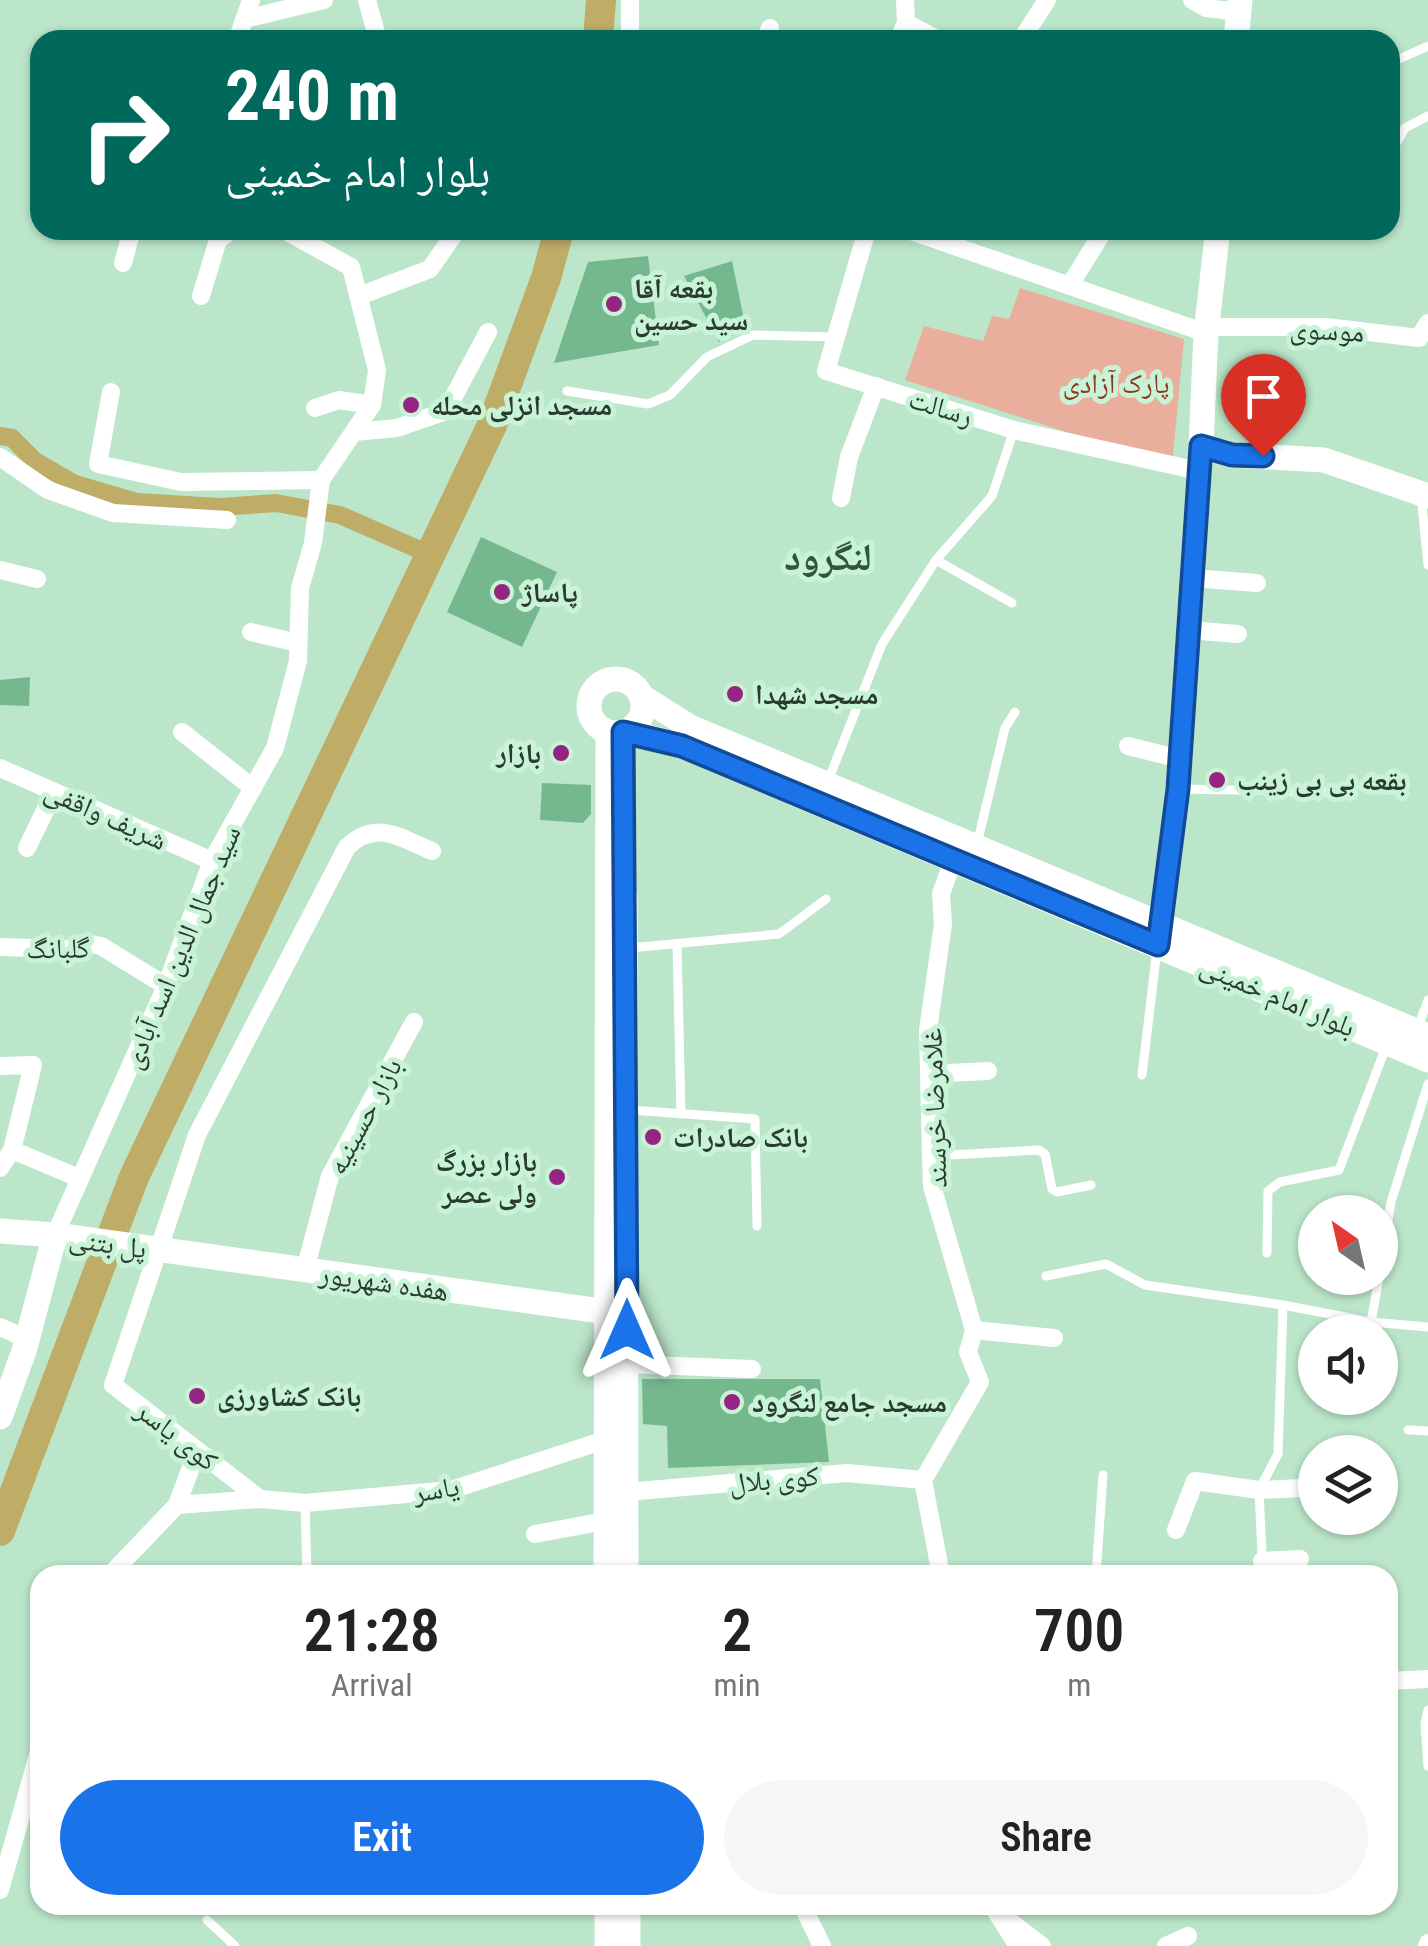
<!DOCTYPE html>
<html lang="en">
<head>
<meta charset="utf-8">
<style>
	:root { --surface:#fff; --page:#f6f6f6; --text:#222; --muted:#767676; --accent:#1a73e8 }
	body { margin:0; font-family:"Roboto Condensed","Noto Naskh Arabic",sans-serif; background:var(--page); color:var(--text); height:100vh; display:flex; flex-direction:column; font-size:38px; white-space:nowrap }
	* { box-sizing:border-box; margin:0 }
	p { font-size:32px; color:var(--muted) }
	.icon { flex:none; width:55px; height:55px; fill:none; stroke:currentColor; stroke-width:2; stroke-linecap:round; stroke-linejoin:round }
	.map { position:relative; flex:1; overflow:hidden }
	.drawer { position:absolute; left:30px; top:1565px; width:1368px; height:350px; display:flex; flex-direction:column; background:var(--surface); border-radius:30px; box-shadow:0 2px 8px #0004 }
	.drawer>* { flex:none }
	.guide { position:absolute; left:30px; top:30px; width:1370px; height:210px; border-radius:30px; box-shadow:0 2px 8px #0004; background:#00695c; color:#fff; overflow:hidden }
	.needle { width:65px; rotate:326deg }
	.buttons { position:absolute; left:1298px; top:1195px; display:grid; gap:20px }
	.buttons a { display:grid; place-items:center; width:100px; height:100px; border-radius:50%; background:var(--surface); box-shadow:0 2px 8px #0004; font-size:50px }
	.pin { position:absolute; display:grid; place-items:center; width:85px; height:85px; color:#fff; margin:-102px -42px; border-radius:50% 50% 50% 0; rotate:-45deg; box-shadow:0 0 10px #0007 }
	.pin .icon { rotate:45deg }
	.me { position:absolute; width:110px; margin:-55px; rotate:0deg; stroke-linejoin:round; filter:drop-shadow(0 0 8px #0008) }
	.turn { display:flex; align-items:center; gap:35px; height:210px; padding:0 30px; font-size:45px }
	.turn .icon { width:130px; height:130px; stroke-width:2.5 }
	.turn b { display:block; font-size:70px; line-height:85px }
	.eta { display:flex; justify-content:space-evenly; align-items:center; height:170px; text-align:center }
	.eta b { font-size:60px; font-weight:600; line-height:70px }
	.cta { display:flex; gap:20px; margin-top:auto; padding:20px 30px }
	.cta a { flex:1; height:115px; border-radius:60px; background:var(--accent); color:#fff; font-size:40px; font-weight:600; line-height:115px; text-align:center }
	.cta a+a { background:var(--page); color:var(--text) }
	.map>svg:first-child { display:block }
	.green { fill:#eaae9d }
	.lines { fill:none; stroke-linecap:round; stroke-linejoin:round }
	.canal { stroke:#beac67; stroke-width:18 }
	.river { stroke:#beac67; stroke-width:30 }
	.building { fill:#75b88e }
	.lane { stroke:#fff; stroke-width:9 }
	.street { stroke:#fff; stroke-width:18 }
	.secondary { stroke:#fff; stroke-width:25 }
	.route-casing { stroke:#114b97; stroke-width:25 }
	.route { stroke:#1a73e8; stroke-width:18 }
	.poi-dot { fill:#952482; stroke:#c8f3d6; stroke-width:4 }
	.labels { text-anchor:middle; stroke-width:10; stroke-linejoin:round; paint-order:stroke }
	.poi-label { font-size:28px; font-weight:bold; fill:#2a3b30; stroke:#c8f3d6; text-anchor:start }
	.street-label { font-size:28px; fill:#2a3b30; stroke:#c8f3d6 }
	.park-label { font-size:28px; fill:#8e3821; stroke:#c8f3d6 }
	.district-label { font-size:38px; font-weight:bold; fill:#2f563e; stroke:#c8f3d6 }
</style>
</head>
<body>
<div class="map">
<svg width="1428" height="1946" viewBox="0 0 1428 1946">
	<rect width="100%" height="100%" fill="#bbe6c9"/>
	<path class="green" d="M 1020,288 L 1184,339 L 1172,466 L 905,380 L 924,326 L 983,341 L 992,316 L 1009,319 Z"/>
	<g class="lines">
		<path class="canal" d="M 0,436 L 12,438 L 35,461 L 75,484 L 136,502 L 219,507 L 276,503 L 340,515 L 429,554"/>
		<g class="river">
			<path d="M 598,40 L 601,0"/>
			<path d="M 0,1531 L 134,1177 L 492,425 L 546,278 L 559,230"/>
		</g>
	</g>
	<g class="building">
		<path d="M 648,256 L 659,345 L 554,363 L 588,262 Z"/>
		<path d="M 732,261 L 746,329 L 719,342 L 684,276 Z"/>
		<path d="M 481,537 L 557,572 L 522,647 L 447,612 Z"/>
		<path d="M 30,677 L 29,706 L 0,705 L 0,680 Z"/>
		<path d="M 542,783 L 591,785 L 591,814 L 583,823 L 540,820 Z"/>
		<path d="M 642,1379 L 820,1379 L 829,1462 L 668,1468 L 667,1426 L 643,1424 Z"/>
	</g>
	<g class="lines">
		<g class="lane">
			<path d="M 1390,63 L 1428,46"/>
			<path d="M 1390,154 L 1405,128 L 1428,116"/>
			<path d="M 567,391 L 648,404 L 670,395 L 707,357 L 753,335 L 835,337"/>
			<path d="M 1421,496 L 1428,565"/>
			<path d="M 936,560 L 1012,603"/>
			<path d="M 828,781 L 882,644 L 936,560 L 992,496 L 1014,430"/>
			<path d="M 1181,789 L 1331,792"/>
			<path d="M 977,844 L 1005,728 L 1015,712"/>
			<path d="M 677,944 L 681,1114"/>
			<path d="M 629,948 L 779,934 L 826,899"/>
			<path d="M 1417,1030 L 1428,1000"/>
			<path d="M 1142,1075 L 1157,949"/>
			<path d="M 630,1110 L 755,1119 L 757,1226"/>
			<path d="M 931,1156 L 1039,1150 L 1045,1154 L 1052,1189 L 1057,1192 L 1091,1185"/>
			<path d="M 1267,1253 L 1268,1191 L 1280,1182 L 1339,1170 L 1387,1044"/>
			<path d="M 1380,1269 L 1391,1202 L 1428,1084"/>
			<path d="M 1046,1276 L 1106,1264 L 1145,1285 L 1283,1305 L 1371,1322 L 1428,1327"/>
			<path d="M 1371,1322 L 1379,1278"/>
			<path d="M 1408,1430 L 1428,1431"/>
			<path d="M 305,1503 L 307,1575"/>
			<path d="M 1096,1575 L 1103,1475"/>
			<path d="M 1263,1575 L 1259,1490 L 1278,1454 L 1283,1305"/>
			<path d="M 1428,1710 L 1425,1724 L 1428,1766"/>
			<path d="M 207,1920 L 235,1946"/>
		</g>
		<g class="street">
			<path d="M 367,0 L 378,40"/>
			<path d="M 1192,0 L 1206,8 L 1239,12"/>
			<path d="M 245,19 L 324,0"/>
			<path d="M 906,23 L 939,40"/>
			<path d="M 237,40 L 251,0"/>
			<path d="M 630,40 L 630,0"/>
			<path d="M 765,40 L 770,28"/>
			<path d="M 898,40 L 906,23 L 905,0"/>
			<path d="M 1021,40 L 1047,0"/>
			<path d="M 867,230 L 826,371 L 1014,430 L 1199,471"/>
			<path d="M 908,230 L 1206,333"/>
			<path d="M 123,263 L 132,230"/>
			<path d="M 1070,285 L 1104,230"/>
			<path d="M 201,296 L 218,240 L 232,230"/>
			<path d="M 359,296 L 430,269 L 457,230"/>
			<path d="M 1217,327 L 1326,327 L 1419,338 L 1428,323"/>
			<path d="M 111,392 L 98,464 L 181,482 L 321,480"/>
			<path d="M 315,408 L 339,400 L 372,405"/>
			<path d="M 355,432 L 397,428 L 446,411 L 488,332"/>
			<path d="M 0,457 L 48,490 L 113,513 L 227,520"/>
			<path d="M 841,498 L 849,457 L 876,386"/>
			<path d="M 0,570 L 37,579"/>
			<path d="M 1192,578 L 1257,583"/>
			<path d="M 1188,630 L 1238,634"/>
			<path d="M 251,632 L 298,643"/>
			<path d="M 182,732 L 253,788"/>
			<path d="M 1128,746 L 1180,759"/>
			<path d="M 0,768 L 212,861"/>
			<path d="M 27,848 L 54,792"/>
			<path d="M 0,947 L 68,949 L 86,943 L 101,946 L 166,986"/>
			<path d="M 0,1066 L 33,1065 L 12,1150 L 0,1168"/>
			<path d="M 929,1074 L 988,1071"/>
			<path d="M 12,1150 L 79,1178"/>
			<path d="M 55,1235 L 166,986 L 212,861 L 275,748 L 298,661 L 300,588 L 313,543 L 321,480 L 372,405 L 377,370 L 351,267 L 284,230"/>
			<path d="M 305,1270 L 330,1176 L 414,1022"/>
			<path d="M 0,1327 L 27,1339"/>
			<path d="M 974,1330 L 1054,1338"/>
			<path d="M 627,1364 L 752,1369"/>
			<path d="M 626,1492 L 847,1473 L 923,1480"/>
			<path d="M 260,1499 L 113,1385 L 197,1135 L 347,847 C 377,819 400,838 432,851"/>
			<path d="M 177,1505 L 260,1499 L 305,1503 L 451,1490 L 605,1440"/>
			<path d="M 1176,1530 L 1195,1481 L 1259,1490 L 1302,1488"/>
			<path d="M 535,1534 L 605,1521"/>
			<path d="M 1262,1561 L 1300,1559"/>
			<path d="M 110,1575 L 177,1505 L 197,1451"/>
			<path d="M 941,1575 L 923,1480 L 980,1382 L 968,1352 L 974,1330 L 932,1186 L 931,1156 L 928,1030 L 943,924 L 941,894 L 953,860"/>
			<path d="M 1388,1681 L 1428,1679"/>
			<path d="M 0,1890 L 40,1748"/>
			<path d="M 802,1905 L 822,1946"/>
			<path d="M 1018,1946 L 995,1910 L 1042,1946"/>
			<path d="M 1166,1946 L 1188,1936"/>
			<path d="M 1427,1946 L 1428,1943"/>
		</g>
		<g class="secondary">
			<path d="M 1236,40 L 1240,0"/>
			<path d="M 1220,230 L 1217,237 L 1206,333 L 1201,446 L 1232,455 L 1324,460 L 1428,496"/>
			<circle cx="616" cy="706" r="27"/>
			<path d="M 641,696 L 690,727 L 1428,1036"/>
			<path d="M 626,731 L 682,746 L 1428,1060"/>
			<path d="M 625,897 L 626,1575"/>
			<path d="M 1159,939 L 1178,789 L 1201,446"/>
			<path d="M 0,1231 L 55,1235 L 608,1312 L 620,1301"/>
			<path d="M 0,1417 L 24,1351 L 55,1235"/>
			<path d="M 606,1575 L 608,732"/>
			<path d="M 607,1905 L 607,1946"/>
			<path d="M 628,1905 L 628,1946"/>
		</g>
	</g>
	<g class="lines">
		<defs>
			<path id="route" d="M 627,1330 L 623,732 L 682,746 L 1158,945 L 1178,789 L 1201,446 L 1232,455 L 1263,456"/>
		</defs>
		<use href="#route" class="route-casing"/>
		<use href="#route" class="route"/>
	</g>
	<g class="poi-dot">
		<circle cx="614" cy="304" r="10"/>
		<circle cx="411" cy="405" r="10"/>
		<circle cx="502" cy="592" r="10"/>
		<circle cx="735" cy="694" r="10"/>
		<circle cx="561" cy="753" r="10"/>
		<circle cx="1217" cy="780" r="10"/>
		<circle cx="653" cy="1137" r="10"/>
		<circle cx="557" cy="1177" r="10"/>
		<circle cx="197" cy="1396" r="10"/>
		<circle cx="732" cy="1402" r="10"/>
	</g>
	<g class="labels">
		<g class="poi-label">
			<text x="634" y="298">بقعه آقا<tspan x="634" dy="32">سید حسین</tspan></text>
			<text x="431" y="415">مسجد انزلی محله</text>
			<text x="522" y="602">پاساژ</text>
			<text x="755" y="704">مسجد شهدا</text>
			<text x="541" y="763" text-anchor="end">بازار</text>
			<text x="1237" y="790">بقعه بی بی زینب</text>
			<text x="673" y="1147">بانک صادرات</text>
			<text x="537" y="1171" text-anchor="end">بازار بزرگ<tspan x="537" dy="32">ولی عصر</tspan></text>
			<text x="217" y="1406">بانک کشاورزی</text>
			<text x="752" y="1412">مسجد جامع لنگرود</text>
		</g>
		<g class="street-label">
			<text transform="translate(1327 330) rotate(3)" y="10">موسوی</text>
			<text transform="translate(941 407) rotate(17)" y="10">رسالت</text>
			<text transform="translate(106 815) rotate(24)" y="10">شریف واقفی</text>
			<text transform="translate(181 947) rotate(-67)" y="10">سید جمال الدین اسد آبادی</text>
			<text transform="translate(58 948) rotate(-1)" y="10">گلبانگ</text>
			<text transform="translate(1278 996) rotate(23)" y="10">بلوار امام خمینی</text>
			<text transform="translate(934 1108) rotate(-92)" y="10">غلامرضا خرسند</text>
			<text transform="translate(364 1116) rotate(-62)" y="10">بازار حسینیه</text>
			<text transform="translate(108 1243) rotate(8)" y="10">پل بتنی</text>
			<text transform="translate(384 1282) rotate(8)" y="10">هفده شهریور</text>
			<text transform="translate(177 1435) rotate(38)" y="10">کوی یاسر</text>
			<text transform="translate(774 1479) rotate(-5)" y="10">کوی بلال</text>
			<text transform="translate(436 1489) rotate(-9)" y="10">یاسر</text>
		</g>
		<g class="park-label">
			<text x="1116" y="393">پارک آزادی</text>
		</g>
		<g class="district-label">
			<text x="828" y="570">لنگرود</text>
		</g>
	</g>
</svg>
<div class="buttons">
<a><svg class="needle" viewBox="-14 -14 28 28"><path d="M0-13l5 13h-10z" fill="#e53935"/><path d="M0 13l5-13h-10z" fill="#767676"/></svg></a>
<a><svg class="icon" aria-label="sound" viewBox="0 0 24 24"><path d="M4 9h4l5-4v14l-5-4H4zM17 9q2 3 0 6"/></svg></a>
<a><svg class="icon" aria-label="layers" viewBox="0 0 24 24"><path d="M12 4l9 5-9 5-9-5zM3 14l9 5 9-5"/></svg></a>
</div>
<div class="pin" style="left:1263px;top:456px;background:#d93025"><svg class="icon" aria-label="arrive" viewBox="0 0 24 24"><path d="M6 21V4h12l-3 4 3 4H6"/></svg></div>
<svg class="me" style="left:627px;top:1330px" viewBox="-20 -20 40 40"><path d="M0-17L14 15 0 8-14 15z" fill="#1a73e8" stroke="#fff" stroke-width="4"/></svg>
<div class="guide">
<div class="turn"><svg class="icon" aria-label="right" viewBox="0 0 24 24"><path d="M7 20v-9h11M14 6l5 5-5 5"/></svg><div><b>240 m</b>بلوار امام خمینی</div></div>
</div>
<section class="drawer">
<div class="eta">
<div><b>21:28</b><p>Arrival</p></div>
<div><b>2</b><p>min</p></div>
<div><b>700</b><p>m</p></div>
</div>
<div class="cta"><a>Exit</a><a>Share</a></div>
</section>
</div>
</body>
</html>
